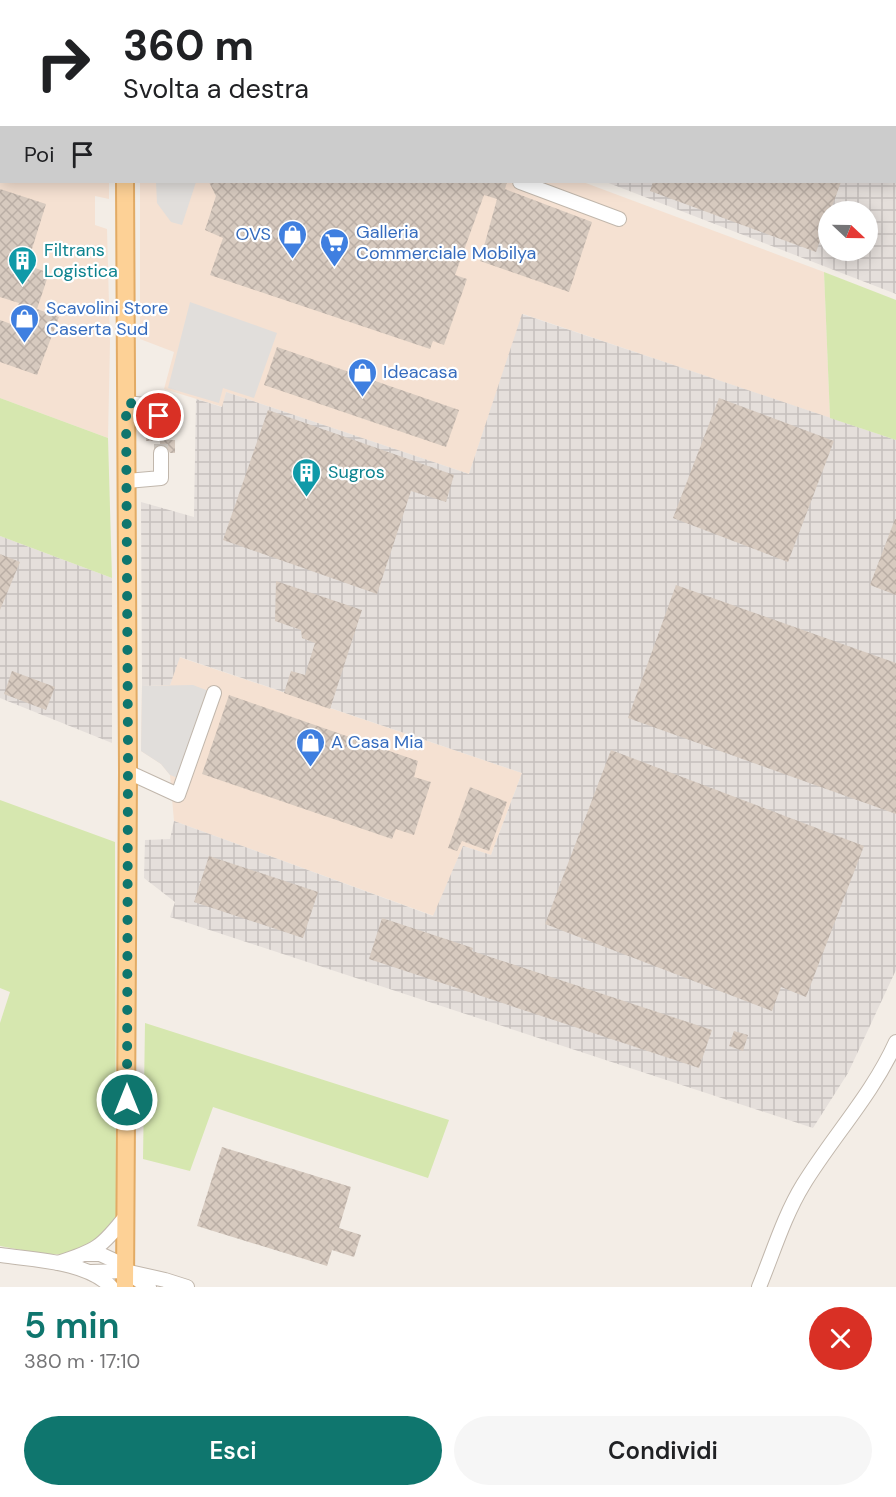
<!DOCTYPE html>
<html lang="it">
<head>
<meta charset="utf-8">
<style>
	:root { --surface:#fff; --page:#f6f6f6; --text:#202124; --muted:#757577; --accent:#0f766e }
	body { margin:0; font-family:"DM Sans",sans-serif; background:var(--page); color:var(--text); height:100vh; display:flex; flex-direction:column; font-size:22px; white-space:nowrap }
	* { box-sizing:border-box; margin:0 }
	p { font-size:20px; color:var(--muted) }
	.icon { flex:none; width:33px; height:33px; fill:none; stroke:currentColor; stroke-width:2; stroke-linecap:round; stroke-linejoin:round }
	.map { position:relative; height:1287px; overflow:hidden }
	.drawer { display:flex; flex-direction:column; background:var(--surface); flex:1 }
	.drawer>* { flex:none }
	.guide { position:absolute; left:0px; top:0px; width:897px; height:183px; box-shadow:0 3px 15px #0003; background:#fff; color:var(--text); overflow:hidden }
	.needle { width:39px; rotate:112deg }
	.fabs { position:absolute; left:818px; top:201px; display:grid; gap:12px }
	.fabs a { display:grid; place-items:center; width:60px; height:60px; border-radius:50%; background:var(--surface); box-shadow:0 3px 15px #0003; font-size:30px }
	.pin { position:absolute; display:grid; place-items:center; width:51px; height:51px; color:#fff; margin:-26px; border:3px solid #fff; border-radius:50%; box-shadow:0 2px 6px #0007 }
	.me { position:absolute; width:66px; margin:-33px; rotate:0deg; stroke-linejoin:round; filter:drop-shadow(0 0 4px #0008) }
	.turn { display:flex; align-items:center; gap:21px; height:126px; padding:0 24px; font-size:27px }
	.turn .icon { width:78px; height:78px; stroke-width:2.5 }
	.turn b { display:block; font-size:42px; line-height:51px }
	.then { display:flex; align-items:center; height:57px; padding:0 24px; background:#0003; gap:12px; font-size:22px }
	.round { display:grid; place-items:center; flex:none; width:63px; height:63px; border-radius:32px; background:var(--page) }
	.summary { display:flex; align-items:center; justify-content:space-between; height:102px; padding:0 24px }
	h1 { font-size:36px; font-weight:600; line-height:45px; color:var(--accent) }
	.cta { display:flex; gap:12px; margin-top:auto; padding:12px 24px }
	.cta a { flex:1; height:69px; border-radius:36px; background:var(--accent); color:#fff; font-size:24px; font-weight:600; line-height:69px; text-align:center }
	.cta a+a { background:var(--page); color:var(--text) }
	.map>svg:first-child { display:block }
	.commercial { fill:#f5e1d2 }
	.industrial { fill:url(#industrial-grid); fill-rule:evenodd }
	.green { fill:#d6e7af }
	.parking { fill:#e1dedb }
	.building { fill:url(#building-cross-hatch) }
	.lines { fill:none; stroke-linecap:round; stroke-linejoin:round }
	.minor-tunnel { stroke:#d0cac3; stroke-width:14; stroke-dasharray:14 7; stroke-linecap:butt }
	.minor-casing { stroke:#c1b7ac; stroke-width:16 }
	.major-casing { stroke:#e2ab65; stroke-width:20 }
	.minor { stroke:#fff; stroke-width:14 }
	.major { stroke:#fdd196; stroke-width:16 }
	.route { stroke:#0f766e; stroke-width:10; stroke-dasharray:0 18 }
	.labels { text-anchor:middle; stroke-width:4.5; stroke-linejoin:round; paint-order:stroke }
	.shop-label { font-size:18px; fill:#366cbe; stroke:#fff; text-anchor:start }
	.culture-label { font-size:18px; fill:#0d838f; stroke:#fff; text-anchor:start }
</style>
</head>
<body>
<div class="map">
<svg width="896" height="1287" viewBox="0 0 896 1287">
	<defs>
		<pattern id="industrial-grid" width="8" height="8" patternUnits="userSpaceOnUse" patternTransform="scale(1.5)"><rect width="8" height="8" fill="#e5dfdb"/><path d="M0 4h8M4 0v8" fill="none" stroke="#c6c0bd"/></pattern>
		<pattern id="building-cross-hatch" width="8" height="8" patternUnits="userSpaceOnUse" patternTransform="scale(1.5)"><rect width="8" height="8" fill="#d7cabf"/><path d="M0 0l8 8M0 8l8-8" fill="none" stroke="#baaea5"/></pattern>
	</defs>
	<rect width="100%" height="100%" fill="#f3ede6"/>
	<g class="commercial">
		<path d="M 0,0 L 109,0 L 2,2 L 2,182 L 109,182 L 109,199 L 95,196 L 95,225 L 107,229 L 110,342 L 108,438 L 0,398 Z"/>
		<path d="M 140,182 L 583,182 L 824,272 L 830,418 L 523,314 L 469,474 L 226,392 L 223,407 L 164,389 L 174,352 L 140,339 Z"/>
		<path d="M 179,657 L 522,773 L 491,855 L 463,846 L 434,916 L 174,821 L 170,775 L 161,764 L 141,751 L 142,686 L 170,685 Z"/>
	</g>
	<g class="industrial">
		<path d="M 136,0 L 615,0 L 138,2 Z"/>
		<path d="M 896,182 L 896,294 L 606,182 L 896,181 ZM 828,212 L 867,212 L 867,250 L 828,250 Z"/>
		<path d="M 522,314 L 896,440 L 896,970 L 848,1073 L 813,1128 L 170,917 L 175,902 L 144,878 L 145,840 L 170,839 L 174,821 L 433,916 L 463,846 L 491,855 L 522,773 L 180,657 L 170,685 L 142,686 L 141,502 L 194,517 L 196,399 L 222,407 L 226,392 L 469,474 Z"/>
		<path d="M 0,536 L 112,578 L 112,743 L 0,698 Z"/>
	</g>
	<g class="green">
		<path d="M 824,272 L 896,300 L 896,440 L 830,418 Z"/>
		<path d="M 0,398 L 108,438 L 112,578 L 0,536 Z"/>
		<path d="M 0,800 L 115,842 L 116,1216 C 107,1227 98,1243 84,1249 C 58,1261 26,1250 0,1246 L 0,1023 L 10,992 L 0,988 Z"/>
		<path d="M 145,1023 L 449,1120 L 428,1178 L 213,1107 L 190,1171 L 143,1159 Z"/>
	</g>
	<g class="parking">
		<path d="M 156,182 L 196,182 L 182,225 L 171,222 L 157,203 Z"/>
		<path d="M 190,302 L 277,333 L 254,398 L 223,388 L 219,403 L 168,388 Z"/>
		<path d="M 193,685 L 214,693 L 183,780 L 170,775 L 161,764 L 141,751 L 142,686 Z"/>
	</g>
	<g class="building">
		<path d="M 209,182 L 507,182 L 505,189 L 592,222 L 569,292 L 480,261 L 497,199 L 484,195 L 455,275 L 467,279 L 444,345 L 433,341 L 430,349 L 210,275 L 223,238 L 205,230 L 216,196 Z"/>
		<path d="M 653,182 L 841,182 L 830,212 L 828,212 L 828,218 L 816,252 L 650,191 Z"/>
		<path d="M 0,189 L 46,204 L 27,265 L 49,273 L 37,309 L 59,317 L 37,375 L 0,362 L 0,320 L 11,324 L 19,303 L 0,297 Z"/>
		<path d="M 277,347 L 459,410 L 446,447 L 264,385 Z"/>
		<path d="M 719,398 L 834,441 L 788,562 L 673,518 Z"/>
		<path d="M 268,410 L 454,475 L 446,502 L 411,491 L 377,594 L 223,540 Z"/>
		<path d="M 145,423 L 151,423 L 155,429 L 161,432 L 161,440 L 175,440 L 175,453 L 170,453 L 166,446 L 160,444 L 160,441 L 146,441 Z"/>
		<path d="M 895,519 L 896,519 L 896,595 L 870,585 Z"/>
		<path d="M 0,554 L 20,562 L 0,610 Z"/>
		<path d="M 276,581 L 362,610 L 330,709 L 284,693 L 291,671 L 305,675 L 315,643 L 302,638 L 301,630 L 275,621 Z"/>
		<path d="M 676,585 L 896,663 L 896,814 L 628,718 Z"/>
		<path d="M 12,671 L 55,687 L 46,710 L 4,694 Z"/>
		<path d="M 229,695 L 418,761 L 414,777 L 431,782 L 414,835 L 396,829 L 392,839 L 202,774 Z"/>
		<path d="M 611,750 L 864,846 L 806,997 L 781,987 L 772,1011 L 545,924 Z"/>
		<path d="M 470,787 L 507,802 L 489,851 L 462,841 L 457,851 L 448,848 Z"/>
		<path d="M 209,856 L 318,892 L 303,938 L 194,902 Z"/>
		<path d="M 382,918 L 473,948 L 472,951 L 712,1030 L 699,1068 L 369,959 Z"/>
		<path d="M 734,1031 L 748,1035 L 743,1051 L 729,1046 Z"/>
		<path d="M 222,1147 L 351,1187 L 339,1228 L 361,1235 L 354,1257 L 332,1250 L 327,1266 L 197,1226 Z"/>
	</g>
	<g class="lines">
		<path class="minor-tunnel" d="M 161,423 L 161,453"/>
		<defs>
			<g id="minor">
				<path d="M 520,182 L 619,219"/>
				<path d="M 126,403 C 142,404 157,405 161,423"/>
				<path d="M 127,481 L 161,478 L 161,453"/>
				<path d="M 128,772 L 178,795 L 214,693"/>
				<path d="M 85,1254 L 100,1254 L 113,1260 L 125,1271 L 149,1287"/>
				<path d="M 0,1255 C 33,1260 87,1261 111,1287"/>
				<path d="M 58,1263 C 96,1251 102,1247 126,1216"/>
				<path d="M 91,1272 L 125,1271 L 165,1280 L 187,1287"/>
				<path d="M 759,1287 C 773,1253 784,1216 803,1185 C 833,1136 872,1095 896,1042"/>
			</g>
			<g id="major">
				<path d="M 124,2 L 124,0"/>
				<path d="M 125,182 L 128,772 L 125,1287"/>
			</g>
		</defs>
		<use href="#minor" class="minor-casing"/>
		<use href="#major" class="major-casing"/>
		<use href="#minor" class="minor"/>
		<use href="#major" class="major"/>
	</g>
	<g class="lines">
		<path class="route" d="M 127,1100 L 128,750 L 126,403 C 140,404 150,404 159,416"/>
	</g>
	<defs>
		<symbol id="shop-pin" viewBox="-11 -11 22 30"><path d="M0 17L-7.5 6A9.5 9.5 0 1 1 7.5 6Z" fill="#3f7fe0" stroke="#fff"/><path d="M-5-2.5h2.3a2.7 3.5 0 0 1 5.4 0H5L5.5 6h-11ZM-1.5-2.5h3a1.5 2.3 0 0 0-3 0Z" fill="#fff"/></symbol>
		<symbol id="supermarket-pin" viewBox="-11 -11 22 30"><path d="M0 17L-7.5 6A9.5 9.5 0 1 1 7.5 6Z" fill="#3f7fe0" stroke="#fff"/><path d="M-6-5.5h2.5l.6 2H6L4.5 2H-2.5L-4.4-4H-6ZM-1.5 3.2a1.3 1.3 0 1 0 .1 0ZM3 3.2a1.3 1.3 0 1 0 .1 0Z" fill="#fff"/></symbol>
		<symbol id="building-pin" viewBox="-11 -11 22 30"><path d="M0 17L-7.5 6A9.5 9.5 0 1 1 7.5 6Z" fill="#0f9aa8" stroke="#fff"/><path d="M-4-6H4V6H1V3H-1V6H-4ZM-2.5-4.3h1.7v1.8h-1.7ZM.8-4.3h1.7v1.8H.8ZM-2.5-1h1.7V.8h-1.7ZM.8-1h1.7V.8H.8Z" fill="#fff"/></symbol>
	</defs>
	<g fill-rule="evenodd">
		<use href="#shop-pin" x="276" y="218" width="33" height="45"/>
		<use href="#supermarket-pin" x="318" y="226" width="33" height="45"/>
		<use href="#building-pin" x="6" y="244" width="33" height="45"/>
		<use href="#shop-pin" x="8" y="302" width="33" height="45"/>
		<use href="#shop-pin" x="346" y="356" width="33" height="45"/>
		<use href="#building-pin" x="290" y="456" width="33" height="45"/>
		<use href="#shop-pin" x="294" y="726" width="33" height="45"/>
	</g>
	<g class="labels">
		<g class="shop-label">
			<text x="356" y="238">Galleria<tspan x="356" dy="21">Commerciale Mobilya</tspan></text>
			<text x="271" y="240" text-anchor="end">OVS</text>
			<text x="46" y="314">Scavolini Store<tspan x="46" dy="21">Caserta Sud</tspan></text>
			<text x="383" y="378">Ideacasa</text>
			<text x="331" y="748">A Casa Mia</text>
		</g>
		<g class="culture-label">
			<text x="44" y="256">Filtrans<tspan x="44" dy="21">Logistica</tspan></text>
			<text x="328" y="478">Sugros</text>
		</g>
	</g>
</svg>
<div class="fabs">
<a><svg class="needle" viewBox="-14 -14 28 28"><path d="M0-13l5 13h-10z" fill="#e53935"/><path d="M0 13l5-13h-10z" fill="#757577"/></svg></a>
</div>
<div class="pin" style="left:159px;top:416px;background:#d93025"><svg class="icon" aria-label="arrive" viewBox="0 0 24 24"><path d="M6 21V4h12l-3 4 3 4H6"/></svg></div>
<svg class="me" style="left:127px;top:1100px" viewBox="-20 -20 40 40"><circle r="17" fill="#0f766e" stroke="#fff" stroke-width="3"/><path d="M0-11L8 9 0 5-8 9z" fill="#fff"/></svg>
<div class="guide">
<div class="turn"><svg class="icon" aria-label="right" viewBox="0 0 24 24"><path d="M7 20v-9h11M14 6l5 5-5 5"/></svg><div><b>360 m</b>Svolta a destra</div></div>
<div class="then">Poi<svg class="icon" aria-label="arrive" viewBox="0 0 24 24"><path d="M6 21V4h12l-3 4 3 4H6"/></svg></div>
</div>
</div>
<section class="drawer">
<div class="summary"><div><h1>5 min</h1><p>380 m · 17:10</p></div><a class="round" style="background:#d93025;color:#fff"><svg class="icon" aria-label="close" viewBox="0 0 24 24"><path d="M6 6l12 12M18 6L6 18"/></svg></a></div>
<div class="cta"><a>Esci</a><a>Condividi</a></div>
</section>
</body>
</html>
